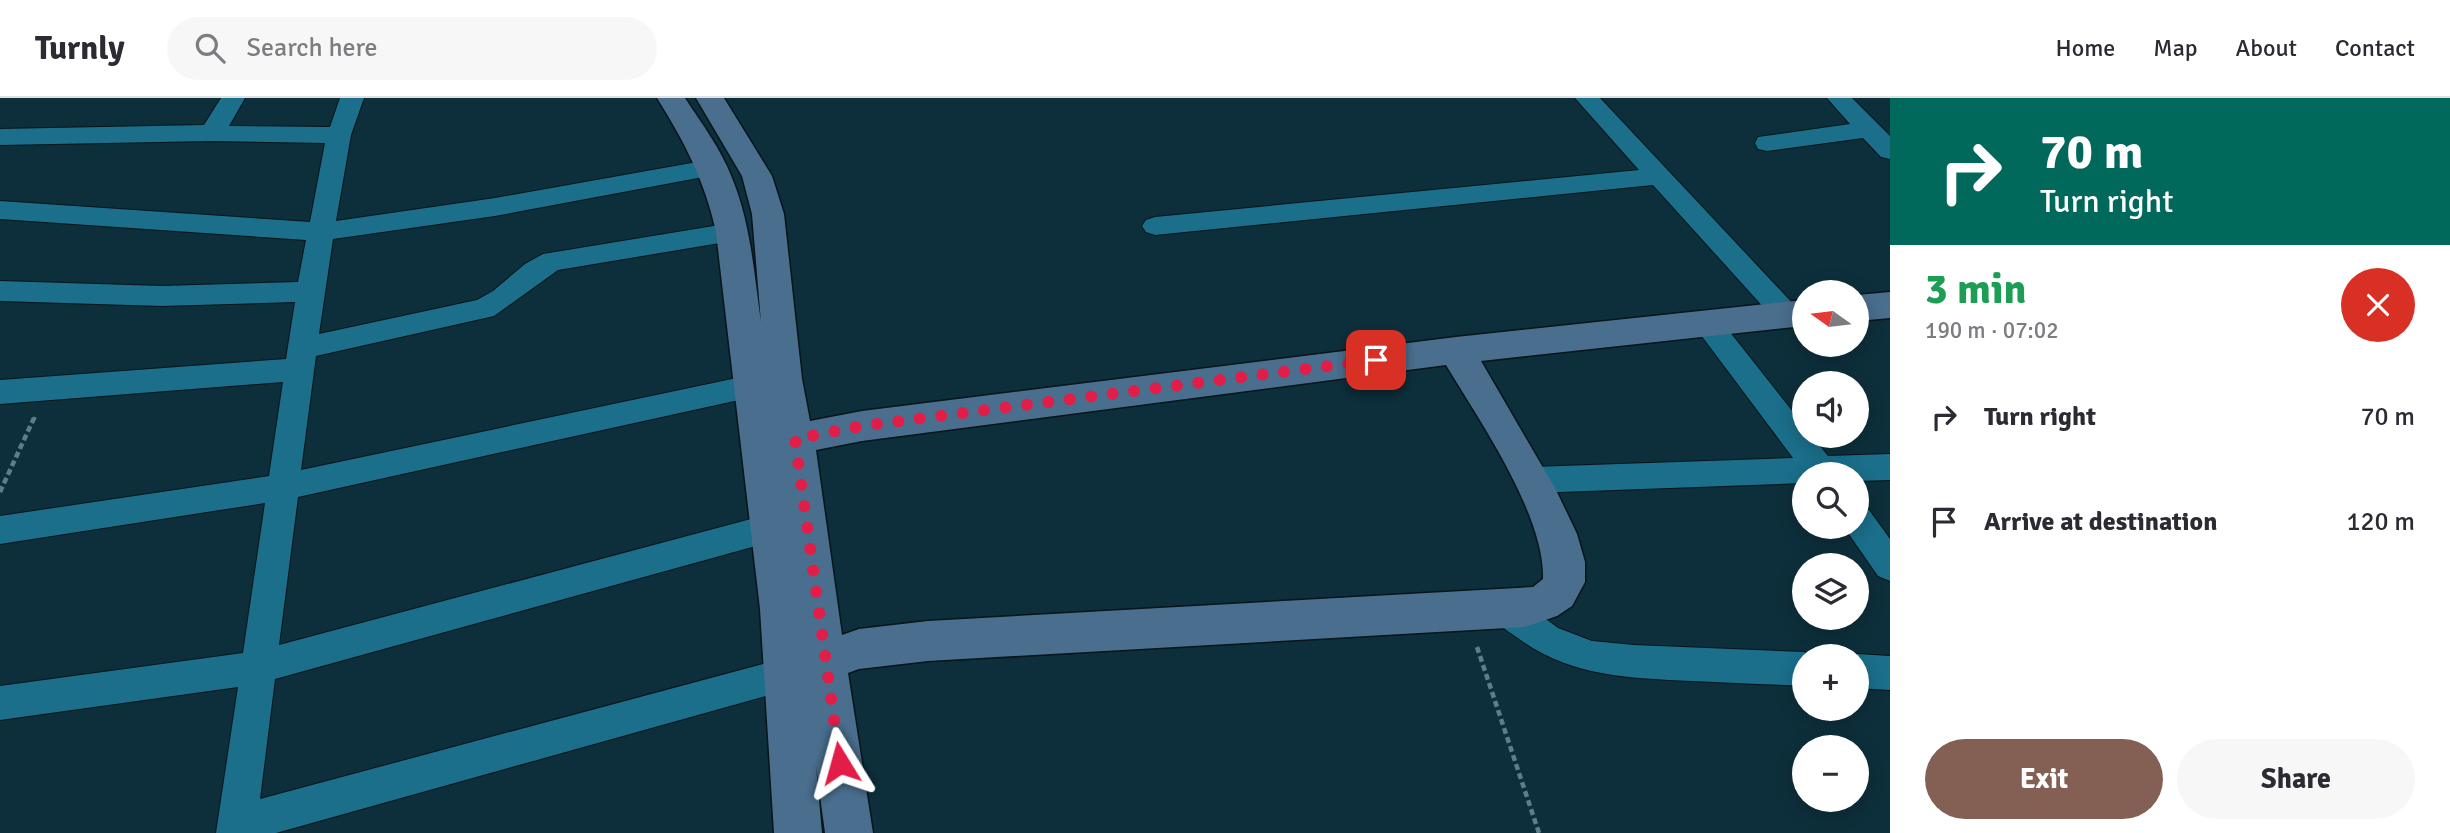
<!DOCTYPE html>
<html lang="en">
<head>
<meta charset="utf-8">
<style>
	:root { --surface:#fff; --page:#f7f7f7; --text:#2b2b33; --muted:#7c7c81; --line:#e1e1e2; --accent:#846054 }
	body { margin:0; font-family:Signika,sans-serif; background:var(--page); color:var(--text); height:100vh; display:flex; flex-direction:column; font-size:26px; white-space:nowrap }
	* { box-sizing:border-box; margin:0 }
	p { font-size:23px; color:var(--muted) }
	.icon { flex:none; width:38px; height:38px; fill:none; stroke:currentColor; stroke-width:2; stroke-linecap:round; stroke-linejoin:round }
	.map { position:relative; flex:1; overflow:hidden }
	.panel { display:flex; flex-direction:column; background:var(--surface); width:560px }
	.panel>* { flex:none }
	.guide { background:#00695c; color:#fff; overflow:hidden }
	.needle { width:46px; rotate:284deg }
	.controls { position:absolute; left:1792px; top:182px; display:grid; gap:14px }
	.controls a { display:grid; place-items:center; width:77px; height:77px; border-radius:50%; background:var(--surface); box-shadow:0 4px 18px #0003; font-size:35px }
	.pin { position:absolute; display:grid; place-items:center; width:60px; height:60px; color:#fff; margin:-30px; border-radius:14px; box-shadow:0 4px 10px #0006 }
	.me { position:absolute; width:77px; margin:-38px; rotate:352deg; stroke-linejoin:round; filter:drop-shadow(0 0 5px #0008) }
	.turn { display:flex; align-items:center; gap:24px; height:147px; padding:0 35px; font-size:32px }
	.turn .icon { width:91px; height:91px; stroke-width:2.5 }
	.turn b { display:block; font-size:49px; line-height:60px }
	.round { display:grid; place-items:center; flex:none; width:74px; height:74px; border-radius:37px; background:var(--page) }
	.overview { display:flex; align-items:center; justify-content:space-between; height:119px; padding:0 35px }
	h1 { font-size:42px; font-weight:700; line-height:52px; color:#1e9e55 }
	.button { display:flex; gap:14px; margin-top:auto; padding:14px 35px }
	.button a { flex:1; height:80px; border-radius:42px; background:var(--accent); color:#fff; font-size:28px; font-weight:700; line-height:80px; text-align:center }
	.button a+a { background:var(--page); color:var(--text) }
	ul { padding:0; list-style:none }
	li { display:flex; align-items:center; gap:21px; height:105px; padding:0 35px }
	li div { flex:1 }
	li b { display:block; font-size:26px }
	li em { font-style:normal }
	header { display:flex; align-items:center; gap:42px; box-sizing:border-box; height:98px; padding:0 35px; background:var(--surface); border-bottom:2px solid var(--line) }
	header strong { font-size:33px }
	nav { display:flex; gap:38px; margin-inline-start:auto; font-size:24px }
	.search { width:490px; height:63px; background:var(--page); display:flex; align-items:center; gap:18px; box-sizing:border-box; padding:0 24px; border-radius:38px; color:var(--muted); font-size:26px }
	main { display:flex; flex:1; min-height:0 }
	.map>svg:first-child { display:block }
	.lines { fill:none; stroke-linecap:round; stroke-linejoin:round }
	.street-casing { stroke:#08151a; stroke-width:2 }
	.secondary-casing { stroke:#08151a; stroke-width:3 }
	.path-far1 { stroke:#5b7e8c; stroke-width:3.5; stroke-dasharray:4.5 2.5; stroke-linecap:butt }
	.path { stroke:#5b7e8c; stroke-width:4.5; stroke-dasharray:6 3.5; stroke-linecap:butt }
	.street { fill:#1b6f8b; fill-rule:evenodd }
	.secondary { fill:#4a6e8e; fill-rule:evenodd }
	.route { stroke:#e11d48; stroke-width:12; stroke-dasharray:0 21.6 }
</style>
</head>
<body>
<header>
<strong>Turnly</strong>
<div class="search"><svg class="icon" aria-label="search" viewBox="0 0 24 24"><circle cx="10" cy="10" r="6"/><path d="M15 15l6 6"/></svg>Search here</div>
<nav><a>Home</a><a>Map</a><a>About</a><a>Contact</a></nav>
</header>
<main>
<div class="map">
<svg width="1890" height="735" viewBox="0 0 1890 735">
	<rect width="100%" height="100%" fill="#0d2f3b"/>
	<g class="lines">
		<defs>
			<g id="street">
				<path d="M 221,0 L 245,0 L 229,28 L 330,29 L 340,0 L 364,0 L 351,37 L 336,123 L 495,100 L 714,61 L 723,63 L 727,69 L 723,75 L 714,77 L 495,118 L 333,141 L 319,236 L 477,202 L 493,193 L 525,166 L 543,156 L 732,125 L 741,128 L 745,134 L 741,140 L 732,143 L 558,172 L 494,218 L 316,258 L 301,372 L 775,272 L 785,275 L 790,283 L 785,291 L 775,294 L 298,399 L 279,547 L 770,416 L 782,420 L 786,430 L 782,440 L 770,444 L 275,581 L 260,701 L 785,560 L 798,565 L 803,577 L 798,589 L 276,735 L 216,735 L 238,589 L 0,622 L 0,588 L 243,555 L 265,405 L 0,446 L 0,418 L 269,378 L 283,284 L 0,306 L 0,282 L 286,261 L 295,204 L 162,208 L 0,203 L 0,183 L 162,188 L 298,184 L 306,142 L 0,121 L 0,103 L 310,124 L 325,45 L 212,43 L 0,47 L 0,31 L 204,27 Z"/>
				<path d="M 1575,0 L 1600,0 L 1796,209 L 1800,216 L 1796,223 L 1786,226 L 1776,223 L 1653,87 L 1155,137 L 1146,134 L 1142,128 L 1146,122 L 1155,119 L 1639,72 Z"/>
				<path d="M 1827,0 L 1852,0 L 1890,38 L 1890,61 L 1881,59 L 1863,40 L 1767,53 L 1758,51 L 1755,45 L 1758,39 L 1850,26 Z"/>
				<path d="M 1708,215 L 1718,219 L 1804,328 L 1804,338 L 1812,338 L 1828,358 L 1890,356 L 1890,382 L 1857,383 L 1857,376 L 1804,376 L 1804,385 L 1532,395 L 1521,391 L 1516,382 L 1521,373 L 1532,369 L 1793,360 L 1698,233 L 1694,226 L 1698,219 Z"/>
				<path d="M 1857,408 L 1869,412 L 1890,441 L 1890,483 L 1878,478 L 1844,429 L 1857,429 Z"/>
				<path d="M 1505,495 L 1517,500 L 1558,530 L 1592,543 L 1634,547 L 1804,554 L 1814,558 L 1804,558 L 1804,588 C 1766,586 1729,585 1691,583 C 1629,580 1570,579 1518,540 C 1505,531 1494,525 1488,511 L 1493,500 Z"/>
				<path d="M 1857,556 L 1890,558 L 1890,592 L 1857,590 L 1857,558 L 1852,558 Z"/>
			</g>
			<g id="secondary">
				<path d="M 657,0 L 685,0 C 702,26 721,51 732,80 C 751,126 754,176 761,224 L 752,116 L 742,78 L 696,0 L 724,0 L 772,78 L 784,116 L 802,281 L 810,323 L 862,313 L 1456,239 L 1804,202 L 1804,228 L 1481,263 L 1556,392 L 1577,436 L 1585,464 L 1585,484 L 1572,508 L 1557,518 L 1525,529 L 928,563 L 859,571 L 848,575 L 873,735 L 825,735 L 816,668 L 822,735 L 774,735 L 760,511 L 716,134 C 705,83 684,43 657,0 ZM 1446,267 C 1479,322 1545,417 1543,481 L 1533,489 L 928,523 L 859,531 L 842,537 L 816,352 L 862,343 Z"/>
				<path d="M 1890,194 L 1890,220 L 1857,223 L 1857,197 Z"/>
			</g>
		</defs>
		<use href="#street" class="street-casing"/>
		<use href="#secondary" class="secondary-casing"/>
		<path class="path-far1" d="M 34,322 L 35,319"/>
		<g class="path">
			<path d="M 0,394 L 34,320"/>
			<path d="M 1477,549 L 1539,735"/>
		</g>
		<use href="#street" class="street"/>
		<use href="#secondary" class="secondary"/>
	</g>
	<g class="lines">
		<path class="route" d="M 840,665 L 795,341 L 862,328 L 1376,262"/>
	</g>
</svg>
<div class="controls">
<a><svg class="needle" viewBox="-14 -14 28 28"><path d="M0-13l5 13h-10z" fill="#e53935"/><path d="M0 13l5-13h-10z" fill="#7c7c81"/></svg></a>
<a><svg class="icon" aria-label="sound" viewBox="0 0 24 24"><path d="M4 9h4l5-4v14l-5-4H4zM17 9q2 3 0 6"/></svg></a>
<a><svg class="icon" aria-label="search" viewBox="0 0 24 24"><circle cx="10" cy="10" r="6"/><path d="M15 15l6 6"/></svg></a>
<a><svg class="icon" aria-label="layers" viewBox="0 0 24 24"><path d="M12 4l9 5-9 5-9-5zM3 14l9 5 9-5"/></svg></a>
<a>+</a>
<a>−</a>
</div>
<div class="pin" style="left:1376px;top:262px;background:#d93025"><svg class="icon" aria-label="arrive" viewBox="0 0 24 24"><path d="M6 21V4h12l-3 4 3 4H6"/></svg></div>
<svg class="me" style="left:840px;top:665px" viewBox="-20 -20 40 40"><path d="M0-17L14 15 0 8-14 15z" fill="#e11d48" stroke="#fff" stroke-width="4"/></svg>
</div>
<section class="panel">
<div class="guide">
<div class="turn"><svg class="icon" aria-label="right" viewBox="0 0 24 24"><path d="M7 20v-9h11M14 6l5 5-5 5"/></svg><div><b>70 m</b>Turn right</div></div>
</div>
<div class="overview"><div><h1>3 min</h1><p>190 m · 07:02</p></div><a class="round" style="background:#d93025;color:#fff"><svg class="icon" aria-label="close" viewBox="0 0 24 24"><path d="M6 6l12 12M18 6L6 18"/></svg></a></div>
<ul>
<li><svg class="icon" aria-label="right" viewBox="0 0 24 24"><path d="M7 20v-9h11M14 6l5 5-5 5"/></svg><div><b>Turn right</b></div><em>70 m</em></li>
<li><svg class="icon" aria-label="arrive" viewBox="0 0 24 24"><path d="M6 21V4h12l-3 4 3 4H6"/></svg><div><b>Arrive at destination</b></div><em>120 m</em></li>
</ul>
<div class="button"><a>Exit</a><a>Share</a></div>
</section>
</main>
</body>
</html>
